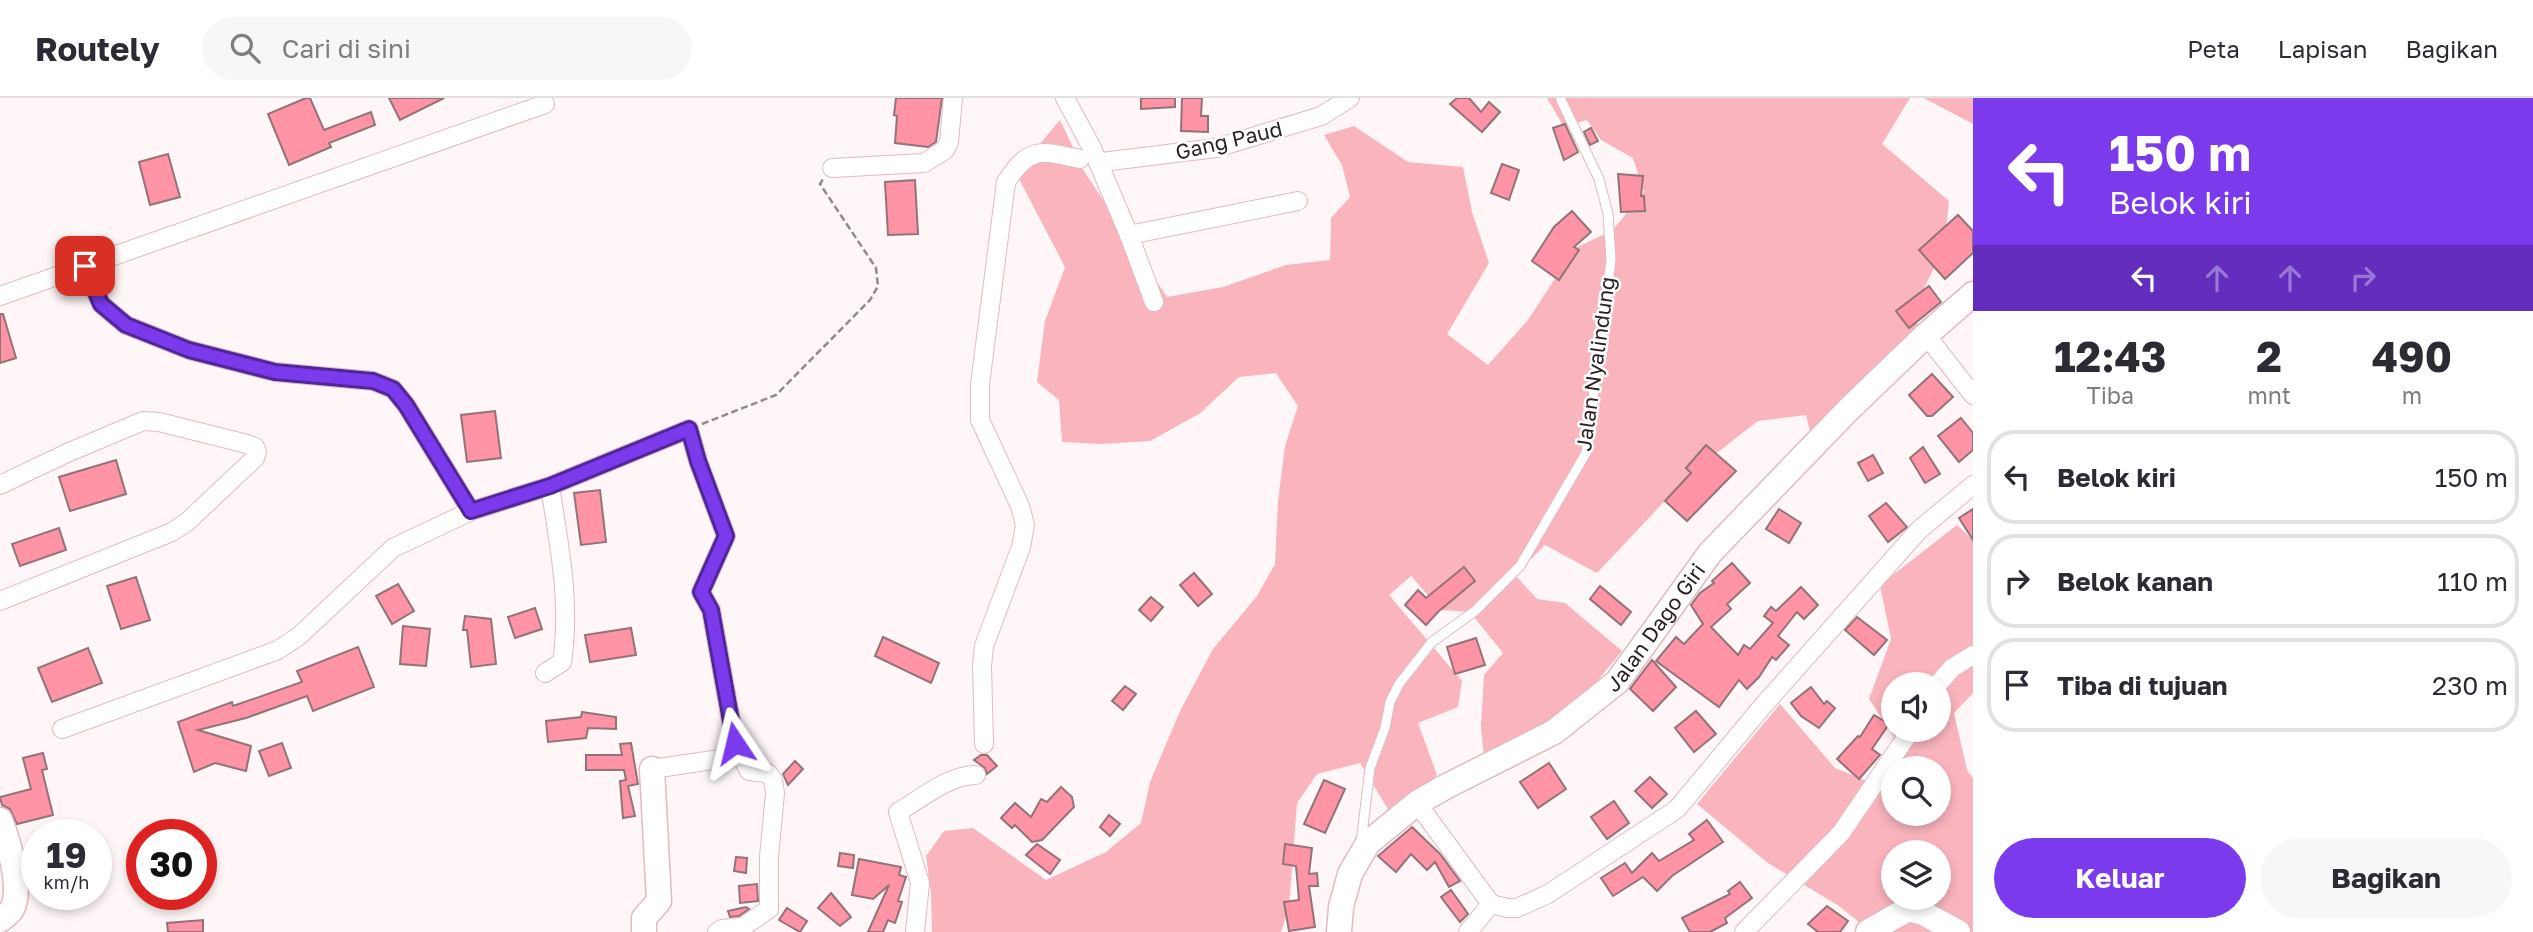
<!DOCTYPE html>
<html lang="id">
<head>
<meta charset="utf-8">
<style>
	:root { --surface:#fff; --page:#f7f7f7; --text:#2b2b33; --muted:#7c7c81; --line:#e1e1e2; --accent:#7c3aed }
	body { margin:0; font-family:"Golos Text",sans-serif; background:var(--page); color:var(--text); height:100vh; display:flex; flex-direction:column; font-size:26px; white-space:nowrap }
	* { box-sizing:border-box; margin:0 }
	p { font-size:23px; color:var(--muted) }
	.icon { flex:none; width:38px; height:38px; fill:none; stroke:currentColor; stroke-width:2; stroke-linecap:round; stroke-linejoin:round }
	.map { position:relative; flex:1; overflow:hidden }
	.details { display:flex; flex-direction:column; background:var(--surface); width:560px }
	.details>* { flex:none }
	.banner { background:#7c3aed; color:#fff; overflow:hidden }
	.fabs { position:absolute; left:1881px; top:574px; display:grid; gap:14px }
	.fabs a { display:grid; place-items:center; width:70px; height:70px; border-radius:50%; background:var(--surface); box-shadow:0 4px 10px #0003; font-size:35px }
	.speed { position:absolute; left:21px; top:721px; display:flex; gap:14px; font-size:35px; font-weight:700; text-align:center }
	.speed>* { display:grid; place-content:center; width:91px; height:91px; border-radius:50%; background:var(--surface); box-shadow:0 4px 10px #0003; line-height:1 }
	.speed small { font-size:18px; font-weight:400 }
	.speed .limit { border:10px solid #d22; background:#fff; color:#111 }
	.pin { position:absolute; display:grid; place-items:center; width:60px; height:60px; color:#fff; margin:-30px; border-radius:14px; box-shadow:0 4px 10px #0006 }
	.me { position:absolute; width:77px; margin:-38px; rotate:350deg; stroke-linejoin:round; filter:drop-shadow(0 0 5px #0008) }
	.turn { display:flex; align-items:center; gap:24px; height:147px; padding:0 21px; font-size:32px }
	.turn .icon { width:91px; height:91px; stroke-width:2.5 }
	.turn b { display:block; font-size:49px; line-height:60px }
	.lanes { display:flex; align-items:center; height:66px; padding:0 21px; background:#0003; justify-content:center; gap:35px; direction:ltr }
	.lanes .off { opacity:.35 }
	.eta { display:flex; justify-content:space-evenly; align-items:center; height:119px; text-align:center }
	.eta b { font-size:42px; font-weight:700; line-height:49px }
	.button { display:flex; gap:14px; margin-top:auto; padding:14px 21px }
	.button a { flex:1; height:80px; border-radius:42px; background:var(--accent); color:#fff; font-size:28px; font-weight:700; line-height:80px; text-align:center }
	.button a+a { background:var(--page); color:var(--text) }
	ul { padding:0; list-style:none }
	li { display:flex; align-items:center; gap:21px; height:94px; margin:0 14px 10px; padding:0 7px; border:4px solid var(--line); border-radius:28px }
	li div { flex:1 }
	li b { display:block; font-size:26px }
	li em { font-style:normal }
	header { display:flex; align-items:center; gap:42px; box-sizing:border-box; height:98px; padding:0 35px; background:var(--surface); border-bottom:2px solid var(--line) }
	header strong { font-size:33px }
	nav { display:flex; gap:38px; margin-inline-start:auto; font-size:24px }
	.search { width:490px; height:63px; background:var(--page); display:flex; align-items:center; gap:18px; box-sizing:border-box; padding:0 24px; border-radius:38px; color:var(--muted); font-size:26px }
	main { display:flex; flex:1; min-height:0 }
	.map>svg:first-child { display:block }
	.green { fill:#fab4be; fill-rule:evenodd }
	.building { fill:#ff94a6; stroke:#947277; stroke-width:2 }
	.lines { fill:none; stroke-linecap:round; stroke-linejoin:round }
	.lane-casing { stroke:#e0bbc0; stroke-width:11 }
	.street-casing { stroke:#e0bbc0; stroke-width:20 }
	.secondary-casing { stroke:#e0bbc0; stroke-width:27 }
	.path { stroke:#94898a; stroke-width:2.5; stroke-dasharray:7 3.5; stroke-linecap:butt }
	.lane { stroke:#fff; stroke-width:9 }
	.street { stroke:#fff; stroke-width:18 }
	.secondary { stroke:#fff; stroke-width:24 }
	.route-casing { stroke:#51269a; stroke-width:18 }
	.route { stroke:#7c3aed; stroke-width:12 }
	.labels { text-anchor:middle; stroke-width:5; stroke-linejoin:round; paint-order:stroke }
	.street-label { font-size:21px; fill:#2d2021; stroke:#fff }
</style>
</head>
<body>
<header>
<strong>Routely</strong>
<div class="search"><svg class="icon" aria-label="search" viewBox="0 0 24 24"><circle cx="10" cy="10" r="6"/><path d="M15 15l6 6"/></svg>Cari di sini</div>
<nav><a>Peta</a><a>Lapisan</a><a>Bagikan</a></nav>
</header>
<main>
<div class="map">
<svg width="1973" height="834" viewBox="0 0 1973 834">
	<rect width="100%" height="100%" fill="#fef6f7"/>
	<g class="green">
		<path d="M 1547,0 L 1910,0 L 1882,46 L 1949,103 L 1944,150 L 1916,206 L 1918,241 L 1813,345 L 1806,317 L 1758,323 L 1692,374 L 1597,475 L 1545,447 L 1515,477 L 1537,501 L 1565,505 L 1622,553 L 1580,604 L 1484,661 L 1481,627 L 1484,577 L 1503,555 L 1470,514 L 1441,512 L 1411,478 L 1389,497 L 1462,583 L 1458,609 L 1418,625 L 1437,677 L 1391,716 L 1360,665 L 1317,676 L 1297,705 L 1289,809 L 1281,834 L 932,834 L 931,796 L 926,758 L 944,733 L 973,730 L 1046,782 L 1106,754 L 1141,725 L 1150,684 L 1181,611 L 1213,551 L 1257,498 L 1275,466 L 1278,403 L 1285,348 L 1298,308 L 1276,275 L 1239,279 L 1199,316 L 1150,343 L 1101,346 L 1062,344 L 1059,302 L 1037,284 L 1045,223 L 1065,169 L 1018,79 L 1039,47 L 1060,22 L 1084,73 L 1167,199 L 1223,189 L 1286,167 L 1330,162 L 1331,120 L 1350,99 L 1342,67 L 1324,37 L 1354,28 L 1408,64 L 1463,69 L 1472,114 L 1489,165 L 1447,236 L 1488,267 L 1528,222 L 1575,150 L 1612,133 L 1644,94 L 1633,60 L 1601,42 L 1587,22 L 1564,29 Z"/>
		<path d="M 1924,0 L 1973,0 L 1973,26 Z"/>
		<path d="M 1957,427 L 1973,442 L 1973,595 L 1954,615 L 1967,672 L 1973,680 L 1973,834 L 1871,834 L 1839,808 L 1768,765 L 1697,706 L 1780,606 L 1835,670 L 1889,692 L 1893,672 L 1894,716 L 1939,716 L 1939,670 L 1894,670 L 1899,646 L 1869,601 L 1891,541 L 1880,487 ZM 1894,586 L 1939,586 L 1939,632 L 1894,632 ZM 1894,754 L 1939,754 L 1939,800 L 1894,800 Z"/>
	</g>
	<g class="building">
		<path d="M 306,0 L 310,0 L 324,32 L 371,14 L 375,27 L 329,45 L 331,49 L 289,67 L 268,16 Z"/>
		<path d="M 389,0 L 444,0 L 400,22 Z"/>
		<path d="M 896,0 L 942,0 L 936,44 L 928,49 L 895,45 L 897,18 L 894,17 Z"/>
		<path d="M 1141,0 L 1175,0 L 1175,9 L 1141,11 Z"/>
		<path d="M 1182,0 L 1202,0 L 1201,18 L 1208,18 L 1208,34 L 1181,33 Z"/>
		<path d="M 1457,0 L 1469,0 L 1481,14 L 1489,4 L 1500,14 L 1482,34 L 1450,6 Z"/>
		<path d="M 1565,26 L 1578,54 L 1564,62 L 1553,30 Z"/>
		<path d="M 1591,30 L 1598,43 L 1590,47 L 1584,34 Z"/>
		<path d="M 168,56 L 180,99 L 150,107 L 139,64 Z"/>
		<path d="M 1502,66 L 1519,72 L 1509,102 L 1491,95 Z"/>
		<path d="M 1618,76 L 1643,78 L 1641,98 L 1644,98 L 1645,113 L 1621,114 Z"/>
		<path d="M 915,82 L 918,136 L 888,137 L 885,84 Z"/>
		<path d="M 1572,113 L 1591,134 L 1574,149 L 1579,152 L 1559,182 L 1532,163 L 1554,129 Z"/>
		<path d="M 1958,117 L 1973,133 L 1973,155 L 1945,181 L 1919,152 Z"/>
		<path d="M 1929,188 L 1941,204 L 1909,230 L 1896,213 Z"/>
		<path d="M 0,216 L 3,216 L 16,260 L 0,265 Z"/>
		<path d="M 1932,276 L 1953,299 L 1932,318 L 1927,318 L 1909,297 Z"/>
		<path d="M 495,313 L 501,360 L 467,364 L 461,317 Z"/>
		<path d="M 1961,320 L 1973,335 L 1973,352 L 1959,364 L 1938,338 Z"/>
		<path d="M 1706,347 L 1736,373 L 1687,423 L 1665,403 L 1691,375 L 1686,370 Z"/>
		<path d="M 1923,349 L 1940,376 L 1925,385 L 1910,360 Z"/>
		<path d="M 1873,357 L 1883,375 L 1868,383 L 1858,365 Z"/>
		<path d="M 116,362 L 126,396 L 70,413 L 59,379 Z"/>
		<path d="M 600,392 L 606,444 L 581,447 L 574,395 Z"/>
		<path d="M 1886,405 L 1907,429 L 1888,444 L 1869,418 Z"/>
		<path d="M 1779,411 L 1801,425 L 1789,445 L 1766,431 Z"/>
		<path d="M 1973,411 L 1973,442 L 1959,420 Z"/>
		<path d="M 59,430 L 66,452 L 20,468 L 12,446 Z"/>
		<path d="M 1732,465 L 1750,485 L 1727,506 L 1731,511 L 1711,529 L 1738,557 L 1744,547 L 1750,551 L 1773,525 L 1764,518 L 1771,509 L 1776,513 L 1801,489 L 1818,507 L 1804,521 L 1797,514 L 1778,538 L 1789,547 L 1776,562 L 1772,559 L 1759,579 L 1747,591 L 1739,582 L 1719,609 L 1656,563 L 1676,539 L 1684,546 L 1703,526 L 1691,507 L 1700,495 L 1714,485 L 1712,483 Z"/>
		<path d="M 1464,469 L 1475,483 L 1439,513 L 1426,527 L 1405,507 L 1418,492 L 1426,500 Z"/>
		<path d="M 1194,475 L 1212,496 L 1198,508 L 1180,487 Z"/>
		<path d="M 136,479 L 150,522 L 121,531 L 107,488 Z"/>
		<path d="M 398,486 L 414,513 L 392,526 L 376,498 Z"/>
		<path d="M 1600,488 L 1631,514 L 1621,527 L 1590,501 Z"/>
		<path d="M 1151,499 L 1163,509 L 1151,523 L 1139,512 Z"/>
		<path d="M 535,510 L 542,531 L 515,540 L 508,519 Z"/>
		<path d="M 465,518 L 491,521 L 496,566 L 471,569 L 467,532 L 463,532 Z"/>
		<path d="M 1857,519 L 1887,542 L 1874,557 L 1845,532 Z"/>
		<path d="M 403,528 L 430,531 L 426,568 L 400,566 Z"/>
		<path d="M 631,530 L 636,557 L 590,564 L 585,537 Z"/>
		<path d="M 883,539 L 939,565 L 931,585 L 875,558 Z"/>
		<path d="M 1476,540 L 1485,567 L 1455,576 L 1447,549 Z"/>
		<path d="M 358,549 L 374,589 L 313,613 L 307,598 L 246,620 L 198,632 L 251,648 L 246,673 L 215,665 L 194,674 L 178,624 L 232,604 L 233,608 L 302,584 L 297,573 Z"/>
		<path d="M 88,550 L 102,585 L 52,604 L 38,570 Z"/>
		<path d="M 1652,562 L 1676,589 L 1653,613 L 1630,591 Z"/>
		<path d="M 1125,588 L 1136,596 L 1123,612 L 1112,603 Z"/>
		<path d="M 1811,589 L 1824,606 L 1827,603 L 1835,610 L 1819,630 L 1801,618 L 1791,605 Z"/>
		<path d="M 1696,613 L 1716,636 L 1694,654 L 1675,630 Z"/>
		<path d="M 582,614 L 616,619 L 616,631 L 588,630 L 586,640 L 548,644 L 546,623 L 581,619 Z"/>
		<path d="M 1874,617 L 1889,626 L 1872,651 L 1880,657 L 1859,681 L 1837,661 L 1858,638 L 1860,639 Z"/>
		<path d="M 282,645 L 291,670 L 269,678 L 259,653 Z"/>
		<path d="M 631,645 L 638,686 L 628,688 L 635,718 L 623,720 L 620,683 L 626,682 L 624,672 L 586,672 L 586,657 L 622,657 L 620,646 Z"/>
		<path d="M 43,655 L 47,671 L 42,672 L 53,717 L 17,726 L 10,711 L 2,707 L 0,699 L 31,691 L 23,660 Z"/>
		<path d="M 981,657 L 987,657 L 997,668 L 987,676 L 985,670 L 974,662 Z"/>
		<path d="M 795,663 L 803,671 L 788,687 L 783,676 Z"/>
		<path d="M 1549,665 L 1566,691 L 1538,710 L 1520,684 Z"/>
		<path d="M 1650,679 L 1667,696 L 1652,710 L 1635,693 Z"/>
		<path d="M 1324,682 L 1345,691 L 1325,735 L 1304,726 Z"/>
		<path d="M 1061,689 L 1072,699 L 1074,709 L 1042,742 L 1032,744 L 1015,727 L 1012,730 L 1001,720 L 1015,705 L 1031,719 L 1041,701 L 1047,704 Z"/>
		<path d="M 1614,703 L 1629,725 L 1607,741 L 1591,719 Z"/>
		<path d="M 1109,717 L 1120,726 L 1110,738 L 1100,729 Z"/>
		<path d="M 1707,722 L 1723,744 L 1672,778 L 1657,793 L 1643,779 L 1613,798 L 1601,780 L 1625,765 L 1632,775 L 1652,755 L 1659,763 L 1694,742 L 1689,736 Z"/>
		<path d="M 1412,729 L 1440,756 L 1460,783 L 1449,789 L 1435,764 L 1427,772 L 1411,756 L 1396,774 L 1378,758 Z"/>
		<path d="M 1037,746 L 1060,762 L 1050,776 L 1026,757 Z"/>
		<path d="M 1285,746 L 1312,750 L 1309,776 L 1317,775 L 1318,788 L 1309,788 L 1315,829 L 1289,833 L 1284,804 L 1299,802 L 1296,768 L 1283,766 Z"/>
		<path d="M 840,755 L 854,757 L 853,770 L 838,768 Z"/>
		<path d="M 736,759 L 747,760 L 746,775 L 734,773 Z"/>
		<path d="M 859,761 L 901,769 L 899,777 L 906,779 L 898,803 L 902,804 L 895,825 L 888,822 L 883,834 L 868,834 L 889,787 L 873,801 L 852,797 Z"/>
		<path d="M 1740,784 L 1752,800 L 1725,820 L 1727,825 L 1710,834 L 1690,834 L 1682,820 L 1730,796 L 1728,793 Z"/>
		<path d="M 757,786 L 758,803 L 740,805 L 739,788 Z"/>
		<path d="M 1451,792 L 1468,816 L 1460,824 L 1441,799 Z"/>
		<path d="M 831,795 L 851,819 L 840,828 L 818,810 Z"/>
		<path d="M 1827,808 L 1848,823 L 1840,834 L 1818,834 L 1808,826 Z"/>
		<path d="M 746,809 L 749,811 L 739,818 L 730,819 L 728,813 Z"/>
		<path d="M 787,810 L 807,823 L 800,834 L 779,822 Z"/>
		<path d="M 203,822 L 203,834 L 168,834 L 167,825 Z"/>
	</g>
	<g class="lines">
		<defs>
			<path id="lane" d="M 1361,745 L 1370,670 L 1385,630 L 1390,604 L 1399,586 L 1432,544 L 1475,513 L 1520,468 L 1586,355 L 1611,162 L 1608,116 L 1599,81 L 1561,2"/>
			<g id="street">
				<path d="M 1065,0 L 1092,50 L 1129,137 L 1298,103"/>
				<path d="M 1102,64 L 1216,50 L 1321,18 L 1350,0"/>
				<path d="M 832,70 L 924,65 L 945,52 L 949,44 L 953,0"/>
				<path d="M 1129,137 L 1154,204"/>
				<path d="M 0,198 L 545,6"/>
				<path d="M 1926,237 L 1973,297"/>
				<path d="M 0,387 L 67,355 L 143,323 L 159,324 L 247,346 L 255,349 L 257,354 L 255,360 L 187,424 L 172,434 L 0,503"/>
				<path d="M 471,413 L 550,388 L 689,331 L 698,363 L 726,438 L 701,494 L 711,512 L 735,645 L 749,673 L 768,675 L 773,682 L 775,695 L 769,759 L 769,811 L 743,829 L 722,831 L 717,834"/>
				<path d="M 545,575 L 562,564 C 571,504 559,447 550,388"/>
				<path d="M 1938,586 L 1952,570 L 1973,557"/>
				<path d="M 62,631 L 278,552 L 299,538 L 393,450 L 471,413 L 406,307 L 393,291 L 373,283 L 275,274 L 189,252 L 126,227 L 101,206 L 85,168"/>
				<path d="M 984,646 L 982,568 L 984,548 L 1021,449 L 1025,427 L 1020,408 L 980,322 L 980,286 L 1006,84 C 1030,47 1041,53 1080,61"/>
				<path d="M 652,671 L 740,658"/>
				<path d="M 1417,705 L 1491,806 L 1507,810 L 1517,810 L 1548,796 L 1677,711 L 1761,610 L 1919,432 L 1973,387"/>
				<path d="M 915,834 L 920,785 L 898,714 C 921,701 948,677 976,677"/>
				<path d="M 1468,834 L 1491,806"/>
				<path d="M 1744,834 L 1841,735 L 1911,632"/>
			</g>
			<g id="secondary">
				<path d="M 0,722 C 8,742 23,790 12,811 C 10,815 4,819 0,822"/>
				<path d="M 644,834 L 644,820 L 659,803 L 652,671"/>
				<path id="s1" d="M 1339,834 L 1341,809 L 1350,776 L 1368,745 L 1417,705 L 1445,689 L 1554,634 L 1617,584 L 1710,455 L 1848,312 L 1926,237 L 1973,196"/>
				<path d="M 1868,834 L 1908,811 L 1923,815 L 1958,834"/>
			</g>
		</defs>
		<use href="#lane" class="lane-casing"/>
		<use href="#street" class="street-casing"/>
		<use href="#secondary" class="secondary-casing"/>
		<path class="path" d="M 702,326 L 776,297 L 870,202 L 878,188 L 876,170 L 820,86 L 823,81"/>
		<use href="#lane" class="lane"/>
		<use href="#street" class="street"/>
		<use href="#secondary" class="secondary"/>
	</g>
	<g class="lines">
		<defs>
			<path id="route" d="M 85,168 L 101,206 L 126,227 L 189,252 L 275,274 L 373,283 L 393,291 L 406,307 L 471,413 L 550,388 L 689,331 L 698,363 L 726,438 L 701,494 L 711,512 L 735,645"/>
		</defs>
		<use href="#route" class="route-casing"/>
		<use href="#route" class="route"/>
	</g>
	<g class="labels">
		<g class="street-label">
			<text transform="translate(1229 43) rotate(-13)" y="7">Gang Paud</text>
			<text transform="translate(1596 266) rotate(-82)" y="7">Jalan Nyalindung</text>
			<text dy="7" stroke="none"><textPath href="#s1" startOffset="460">Jalan Dago Giri</textPath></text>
		</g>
	</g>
</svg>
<div class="fabs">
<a><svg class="icon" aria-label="sound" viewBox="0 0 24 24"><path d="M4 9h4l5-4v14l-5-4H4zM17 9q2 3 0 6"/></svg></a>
<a><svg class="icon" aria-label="search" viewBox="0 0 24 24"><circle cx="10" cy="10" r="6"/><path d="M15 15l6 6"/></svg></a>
<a><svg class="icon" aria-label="layers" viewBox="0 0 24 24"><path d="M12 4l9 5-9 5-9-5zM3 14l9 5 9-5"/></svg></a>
</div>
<div class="speed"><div>19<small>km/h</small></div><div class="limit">30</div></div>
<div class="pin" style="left:85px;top:168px;background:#d93025"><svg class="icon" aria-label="arrive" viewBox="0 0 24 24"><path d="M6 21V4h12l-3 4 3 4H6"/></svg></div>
<svg class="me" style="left:735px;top:645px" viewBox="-20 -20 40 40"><path d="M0-17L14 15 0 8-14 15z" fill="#7c3aed" stroke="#fff" stroke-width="4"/></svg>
</div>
<section class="details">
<div class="banner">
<div class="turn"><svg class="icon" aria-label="left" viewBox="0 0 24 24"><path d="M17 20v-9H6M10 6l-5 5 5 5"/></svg><div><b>150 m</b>Belok kiri</div></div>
<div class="lanes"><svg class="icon" aria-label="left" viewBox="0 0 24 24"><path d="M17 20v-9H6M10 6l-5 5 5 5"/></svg><svg class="icon off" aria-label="ahead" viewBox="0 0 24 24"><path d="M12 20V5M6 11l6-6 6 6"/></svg><svg class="icon off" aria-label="ahead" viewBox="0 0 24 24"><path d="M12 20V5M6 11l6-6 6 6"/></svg><svg class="icon off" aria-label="right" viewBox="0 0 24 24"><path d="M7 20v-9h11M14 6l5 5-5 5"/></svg></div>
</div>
<div class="eta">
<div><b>12:43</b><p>Tiba</p></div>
<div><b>2</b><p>mnt</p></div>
<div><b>490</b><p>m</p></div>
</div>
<ul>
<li><svg class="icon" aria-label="left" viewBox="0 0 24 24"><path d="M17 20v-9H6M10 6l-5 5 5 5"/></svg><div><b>Belok kiri</b></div><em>150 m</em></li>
<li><svg class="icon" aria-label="right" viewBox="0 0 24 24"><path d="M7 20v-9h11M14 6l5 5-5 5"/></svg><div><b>Belok kanan</b></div><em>110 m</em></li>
<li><svg class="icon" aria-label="arrive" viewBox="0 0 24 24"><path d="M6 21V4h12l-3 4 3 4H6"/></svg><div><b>Tiba di tujuan</b></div><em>230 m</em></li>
</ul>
<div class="button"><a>Keluar</a><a>Bagikan</a></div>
</section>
</main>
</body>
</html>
